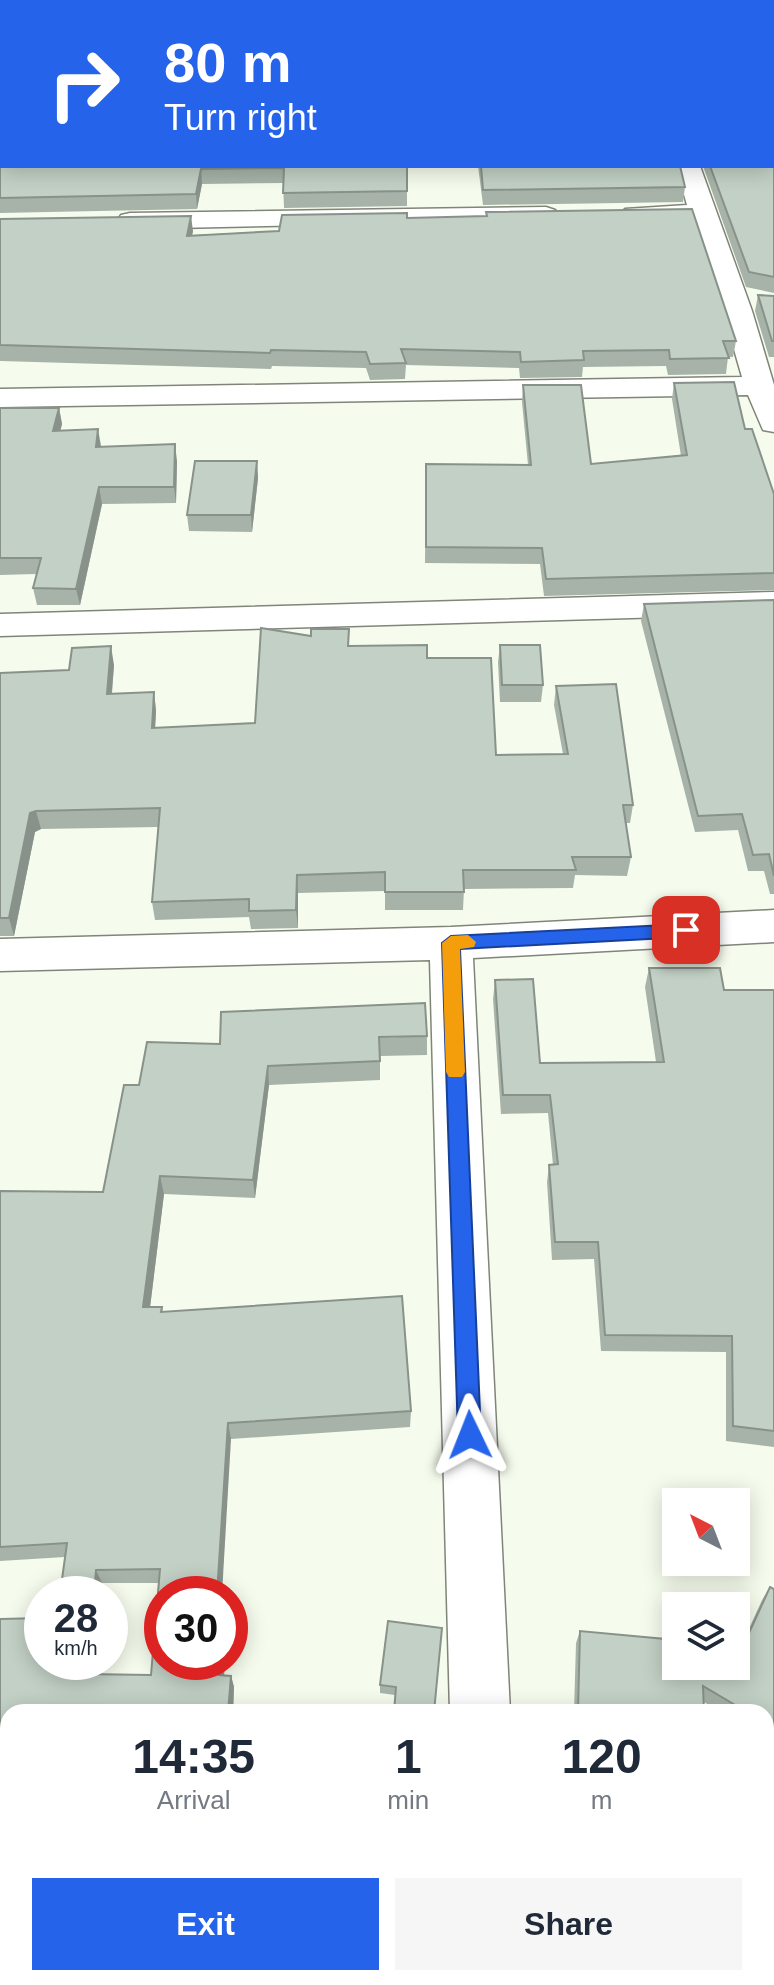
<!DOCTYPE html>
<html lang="en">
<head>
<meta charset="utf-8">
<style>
	:root { --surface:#fff; --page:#f6f6f7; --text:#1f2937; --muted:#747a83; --accent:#2563eb }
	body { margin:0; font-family:Arial,sans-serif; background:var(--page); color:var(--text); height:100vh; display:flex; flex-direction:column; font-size:30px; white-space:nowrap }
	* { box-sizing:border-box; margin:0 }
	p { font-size:26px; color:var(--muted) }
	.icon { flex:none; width:44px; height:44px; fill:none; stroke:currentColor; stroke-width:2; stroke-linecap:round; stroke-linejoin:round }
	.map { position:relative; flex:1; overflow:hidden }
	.side { position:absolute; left:0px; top:1704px; width:774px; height:282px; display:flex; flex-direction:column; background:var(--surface); border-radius:24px 24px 0 0; box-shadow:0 4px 20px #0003 }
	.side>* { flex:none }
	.guide { position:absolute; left:0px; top:0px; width:774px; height:168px; box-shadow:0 4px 20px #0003; background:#2563eb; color:#fff; overflow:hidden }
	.needle { width:52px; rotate:318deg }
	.buttons { position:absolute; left:662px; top:1488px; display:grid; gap:16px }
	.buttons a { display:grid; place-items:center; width:88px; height:88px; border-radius:0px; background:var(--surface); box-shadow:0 4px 20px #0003; font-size:40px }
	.speed { position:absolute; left:24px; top:1576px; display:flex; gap:16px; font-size:40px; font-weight:700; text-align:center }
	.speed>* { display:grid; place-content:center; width:104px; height:104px; border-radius:50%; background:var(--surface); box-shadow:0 4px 20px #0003; line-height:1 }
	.speed small { font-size:20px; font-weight:400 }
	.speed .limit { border:12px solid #d22; background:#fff; color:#111 }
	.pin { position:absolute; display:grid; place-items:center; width:68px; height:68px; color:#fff; margin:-34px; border-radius:16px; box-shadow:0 4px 12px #0006 }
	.me { position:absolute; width:88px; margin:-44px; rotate:358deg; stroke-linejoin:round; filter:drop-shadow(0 0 6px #0008) }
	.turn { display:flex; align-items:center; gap:28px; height:168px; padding:0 32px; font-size:36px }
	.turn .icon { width:104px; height:104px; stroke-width:2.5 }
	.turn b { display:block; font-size:56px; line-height:68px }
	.eta { display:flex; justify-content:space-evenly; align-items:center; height:136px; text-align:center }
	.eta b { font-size:48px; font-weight:800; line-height:56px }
	.primary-button { display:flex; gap:16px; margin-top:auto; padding:16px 32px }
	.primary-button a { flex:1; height:92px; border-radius:0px; background:var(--accent); color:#fff; font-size:32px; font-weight:800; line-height:92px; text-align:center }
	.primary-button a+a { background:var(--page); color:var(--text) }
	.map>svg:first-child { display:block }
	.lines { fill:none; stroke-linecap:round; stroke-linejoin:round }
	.minor-casing { stroke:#7f8578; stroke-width:3 }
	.minor { fill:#fff; fill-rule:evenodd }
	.wall { fill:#a7b3a9 }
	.shaded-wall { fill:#88928a }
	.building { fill:#c2d0c5; stroke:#88928a; stroke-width:2 }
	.route { fill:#2563eb; stroke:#184099; stroke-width:2 }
	.slow { fill:#f59e0b }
</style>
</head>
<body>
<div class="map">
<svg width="774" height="1985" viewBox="0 0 774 1985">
	<rect width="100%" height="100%" fill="#f6fced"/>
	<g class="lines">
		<defs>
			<g id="minor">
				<rect x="772" y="80" width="2" height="14"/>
				<path d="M 676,166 L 700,166 L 752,311 L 774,385 L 774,432 L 763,430 L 748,395 L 0,407 L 0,389 L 742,377 L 723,311 L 692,221 L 634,222 L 625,219 L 621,214 L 625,209 L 687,205 Z"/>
				<path d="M 546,207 L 555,210 L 559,215 L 555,220 L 130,229 L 121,227 L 117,221 L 121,215 L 130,213 Z"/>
				<path d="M 774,592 L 774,614 L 0,636 L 0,614 Z"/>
				<path d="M 774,910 L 774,942 L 473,958 L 510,1712 L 450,1712 L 430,960 L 0,971 L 0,939 L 451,927 Z"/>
				<path d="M 458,1978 L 524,1978 L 525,1985 L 457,1985 Z"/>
			</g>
		</defs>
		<use href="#minor" class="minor-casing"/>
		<use href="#minor" class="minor"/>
	</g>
	<g class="wall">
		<path d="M 0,83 L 407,166 L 407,206 L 284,208 L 283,183 L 202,184 L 197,209 L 0,213 Z"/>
		<path d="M 774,89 L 774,293 L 746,287 L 703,166 L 772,166 Z"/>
		<path d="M 478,166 L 680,166 L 685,187 L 683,202 L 483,205 Z"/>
		<path d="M 486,212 L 736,341 L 733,357 L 728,357 L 726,374 L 668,375 L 666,366 L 583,367 L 582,377 L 520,378 L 519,368 L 406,365 L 405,379 L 370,380 L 366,368 L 272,366 L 271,369 L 0,361 L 0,219 L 193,231 L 192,235 L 279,231 L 407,218 L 486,216 Z"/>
		<path d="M 758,295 L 774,296 L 774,357 L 769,357 L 755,311 Z"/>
		<path d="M 674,383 L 745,429 L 774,494 L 774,590 L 544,596 L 540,564 L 425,563 L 426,464 L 528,465 L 522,402 L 523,385 L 591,464 L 681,456 L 672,399 Z"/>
		<path d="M 0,408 L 59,408 L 62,424 L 60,431 L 101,447 L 177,461 L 176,503 L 102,504 L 80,605 L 37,605 L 33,588 L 36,574 L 0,575 Z"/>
		<path d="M 257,461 L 258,478 L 252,532 L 189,531 L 187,515 Z"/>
		<path d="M 774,600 L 774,894 L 770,894 L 764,871 L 748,871 L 738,830 L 695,832 L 641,621 L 644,604 Z"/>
		<path d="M 500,645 L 543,685 L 541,702 L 500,702 L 498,662 Z"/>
		<path d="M 349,646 L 427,658 L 496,755 L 563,754 L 554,705 L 556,686 L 633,805 L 630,823 L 626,823 L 631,857 L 627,876 L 575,875 L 573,888 L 464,889 L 463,910 L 385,910 L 385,891 L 298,893 L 298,928 L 251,929 L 249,917 L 155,920 L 152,902 L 158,827 L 41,829 L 35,832 L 14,936 L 0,936 L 0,673 L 69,670 L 114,665 L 112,694 L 154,692 L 156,711 L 155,728 L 255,723 Z"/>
		<path d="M 649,968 L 724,990 L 774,990 L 774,1447 L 726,1441 L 726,1352 L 601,1351 L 594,1259 L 552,1260 L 547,1182 L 549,1165 L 553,1165 L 548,1113 L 501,1114 L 493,999 L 495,980 L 540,1063 L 656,1062 L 645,987 Z"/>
		<path d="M 427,1036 L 427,1055 L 380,1056 L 380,1080 L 269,1085 L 255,1198 L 164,1194 L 150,1307 L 162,1307 L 163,1312 L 411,1411 L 410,1427 L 231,1439 L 162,1662 L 225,1662 L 224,1676 L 231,1676 L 234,1687 L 233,1712 L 8,1712 L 8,1736 L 0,1736 L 0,1619 L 93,1674 L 151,1675 L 159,1583 L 102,1583 L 65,1557 L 0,1561 L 0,1191 L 103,1192 L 139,1085 L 220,1044 Z"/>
		<path d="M 770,1587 L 774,1589 L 774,1744 L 766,1739 L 766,1712 L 721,1712 L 704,1702 L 704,1712 L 574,1712 L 576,1643 L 580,1631 L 741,1646 L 762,1600 Z"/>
		<path d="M 442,1628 L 395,1695 L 380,1693 L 380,1685 Z"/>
	</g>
	<g class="shaded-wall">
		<path d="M 201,169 L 202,184 L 197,209 L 196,194 Z"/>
		<path d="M 191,216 L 193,231 L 189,251 L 187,236 Z"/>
		<path d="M 59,408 L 62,424 L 56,448 L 53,431 Z"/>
		<path d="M 98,429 L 101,446 L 99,463 L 96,447 Z"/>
		<path d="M 175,444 L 177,461 L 176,503 L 174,487 Z"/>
		<path d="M 257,461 L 258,478 L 252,532 L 251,515 Z"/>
		<path d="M 99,487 L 102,504 L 80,605 L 76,589 Z"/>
		<path d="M 111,646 L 114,665 L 110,713 L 107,694 Z"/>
		<path d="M 154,692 L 156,711 L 154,747 L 152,728 Z"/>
		<path d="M 36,811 L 41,829 L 35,832 L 14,936 L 9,918 L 30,813 Z"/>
		<path d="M 297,875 L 298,893 L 298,928 L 296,910 Z"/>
		<path d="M 268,1066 L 269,1085 L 255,1198 L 253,1180 Z"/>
		<path d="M 160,1176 L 164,1194 L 148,1324 L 143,1307 Z"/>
		<path d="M 228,1423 L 231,1439 L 222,1594 L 217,1594 Z"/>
		<path d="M 96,1570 L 102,1583 L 101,1594 L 94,1594 Z"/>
		<path d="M 86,1662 L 94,1662 L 92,1685 L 85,1674 Z"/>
		<path d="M 220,1662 L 225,1662 L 223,1687 L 219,1675 Z"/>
		<path d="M 231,1676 L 234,1687 L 233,1712 L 228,1712 Z"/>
		<path d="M 97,1978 L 105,1978 L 103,1985 L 95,1985 Z"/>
	</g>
	<g class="building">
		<path d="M 96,0 L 774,0 L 774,64 L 772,67 L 772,2 L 96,2 Z"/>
		<path d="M 0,83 L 2,83 L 2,166 L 407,166 L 407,191 L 283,193 L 284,168 L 201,169 L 196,194 L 0,198 Z"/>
		<path d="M 772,89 L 774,89 L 774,277 L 749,272 L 710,166 L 772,166 Z"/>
		<path d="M 481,166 L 680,166 L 685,187 L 483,190 Z"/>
		<path d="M 692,209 L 736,341 L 723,341 L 729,358 L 670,359 L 669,350 L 583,351 L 584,360 L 521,362 L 520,352 L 401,349 L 406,363 L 370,364 L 366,352 L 271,350 L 270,353 L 0,345 L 0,219 L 191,216 L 187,236 L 279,231 L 282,215 L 407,213 L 407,218 L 487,216 L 486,212 Z"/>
		<path d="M 758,295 L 774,296 L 774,341 L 772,341 Z"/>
		<path d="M 734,382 L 745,429 L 752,429 L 774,494 L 774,573 L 546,579 L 542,548 L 426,547 L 426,464 L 531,465 L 523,385 L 581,385 L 591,464 L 687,455 L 674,383 Z"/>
		<path d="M 0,408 L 59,408 L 53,431 L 98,429 L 96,447 L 175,444 L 174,487 L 99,487 L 76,589 L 33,588 L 41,558 L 0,558 Z"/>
		<path d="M 195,461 L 257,461 L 251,515 L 187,515 Z"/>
		<path d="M 774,600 L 774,876 L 769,854 L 753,855 L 742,814 L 698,816 L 644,604 Z"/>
		<path d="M 261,628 L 311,636 L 311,629 L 349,629 L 348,646 L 427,645 L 427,658 L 491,658 L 496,755 L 568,754 L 556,686 L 616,684 L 633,805 L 623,805 L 631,857 L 572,857 L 576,870 L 463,870 L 464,892 L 385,892 L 385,872 L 297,875 L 296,910 L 249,911 L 249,899 L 152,902 L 160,808 L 36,811 L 30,813 L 9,918 L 0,918 L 0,673 L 69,670 L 72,648 L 111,646 L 107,694 L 154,692 L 152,728 L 255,723 Z"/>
		<path d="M 500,645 L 540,645 L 543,685 L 502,685 Z"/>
		<path d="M 649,968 L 720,968 L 724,990 L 774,990 L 774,1431 L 733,1426 L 732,1336 L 605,1335 L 598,1242 L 555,1242 L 549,1165 L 558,1164 L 550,1095 L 503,1095 L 495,980 L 533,979 L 540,1063 L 664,1062 Z"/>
		<path d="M 425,1003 L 427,1036 L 379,1037 L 380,1061 L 268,1066 L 253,1180 L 160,1176 L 143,1307 L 162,1307 L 161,1312 L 402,1296 L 411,1411 L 228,1423 L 217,1594 L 162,1594 L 162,1662 L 220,1662 L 219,1675 L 231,1676 L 228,1712 L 8,1712 L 8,1725 L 0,1725 L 0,1619 L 42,1618 L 42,1662 L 86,1662 L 85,1674 L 151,1675 L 160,1569 L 96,1570 L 94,1594 L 60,1594 L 67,1543 L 0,1547 L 0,1191 L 103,1192 L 124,1085 L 139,1085 L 147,1042 L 220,1044 L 221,1012 Z"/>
		<path d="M 770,1587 L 774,1589 L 774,1728 L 766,1723 L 766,1712 L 747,1712 L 703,1686 L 704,1712 L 578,1712 L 580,1631 L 676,1640 L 676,1666 L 736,1666 L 736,1646 L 743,1646 Z"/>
		<path d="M 388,1621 L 442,1628 L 434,1712 L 394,1712 L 396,1687 L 380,1685 Z"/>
		<path d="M 766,1799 L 774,1801 L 774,1985 L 576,1985 L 577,1978 L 766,1978 Z"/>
		<path d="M 8,1941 L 8,1978 L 97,1978 L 95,1985 L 0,1985 L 0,1958 L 6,1959 Z"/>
		<path d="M 220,1978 L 360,1978 L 359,1985 L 218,1985 Z"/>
	</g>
	<path class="route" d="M 686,924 L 695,930 L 686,937 L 460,949 L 481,1435 L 478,1443 L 470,1446 L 462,1443 L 458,1435 L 442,943 L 451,936 Z"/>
	<path class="slow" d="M 468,935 L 476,942 L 474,947 L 460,949 L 465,1072 L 462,1077 L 449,1077 L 446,1072 L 442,943 L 451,936 Z"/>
</svg>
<div class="buttons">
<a><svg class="needle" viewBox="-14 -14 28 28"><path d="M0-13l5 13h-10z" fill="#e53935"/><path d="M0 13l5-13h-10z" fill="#747a83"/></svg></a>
<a><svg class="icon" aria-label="layers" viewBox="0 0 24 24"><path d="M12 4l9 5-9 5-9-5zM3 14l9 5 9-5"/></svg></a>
</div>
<div class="speed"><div>28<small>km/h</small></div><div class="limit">30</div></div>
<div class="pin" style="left:686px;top:930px;background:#d93025"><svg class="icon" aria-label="arrive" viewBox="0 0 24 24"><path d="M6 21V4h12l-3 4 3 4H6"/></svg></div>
<svg class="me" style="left:470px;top:1435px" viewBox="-20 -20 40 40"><path d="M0-17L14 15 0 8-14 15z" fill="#2563eb" stroke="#fff" stroke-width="4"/></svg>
<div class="guide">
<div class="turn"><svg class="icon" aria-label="right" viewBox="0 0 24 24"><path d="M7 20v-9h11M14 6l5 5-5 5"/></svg><div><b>80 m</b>Turn right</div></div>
</div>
<section class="side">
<div class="eta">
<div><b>14:35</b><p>Arrival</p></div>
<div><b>1</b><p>min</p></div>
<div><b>120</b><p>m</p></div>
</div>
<div class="primary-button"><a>Exit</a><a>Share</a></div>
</section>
</div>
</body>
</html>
